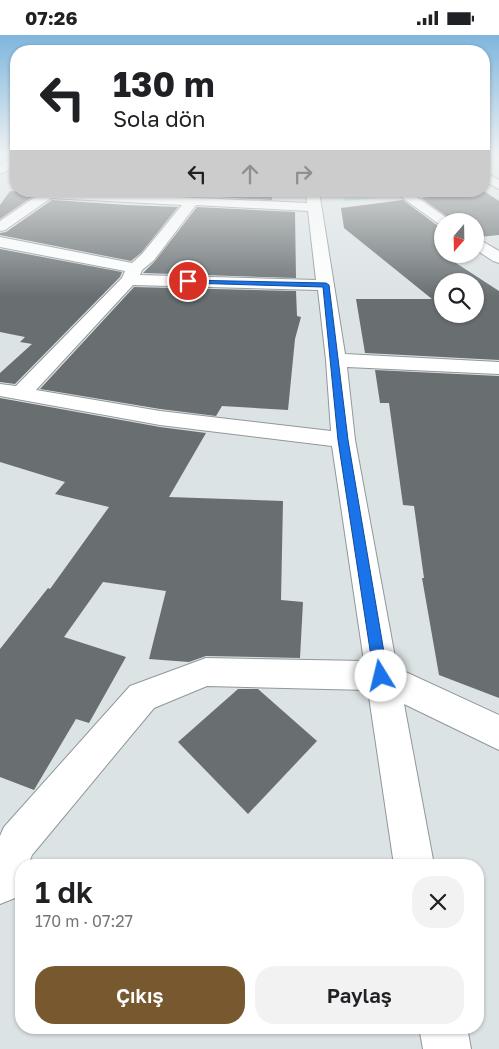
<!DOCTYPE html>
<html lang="tr">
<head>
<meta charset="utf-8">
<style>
	:root { --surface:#fff; --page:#f2f2f2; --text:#202124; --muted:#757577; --accent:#78582e }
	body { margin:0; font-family:"Golos Text",sans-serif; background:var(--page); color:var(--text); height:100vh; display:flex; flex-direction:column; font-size:19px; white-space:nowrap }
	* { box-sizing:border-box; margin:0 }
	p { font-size:16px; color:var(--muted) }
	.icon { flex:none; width:28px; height:28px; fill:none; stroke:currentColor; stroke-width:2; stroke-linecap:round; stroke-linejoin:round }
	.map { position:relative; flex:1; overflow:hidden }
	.side { position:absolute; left:15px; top:824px; width:469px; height:175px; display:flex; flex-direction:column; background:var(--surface); border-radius:20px; box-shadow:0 1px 4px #0004 }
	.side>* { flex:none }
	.top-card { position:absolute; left:10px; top:10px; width:480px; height:152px; border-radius:20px; box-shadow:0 1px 4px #0004; background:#fff; color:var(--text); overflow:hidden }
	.needle { width:32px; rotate:200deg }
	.fabs { position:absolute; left:434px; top:178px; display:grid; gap:10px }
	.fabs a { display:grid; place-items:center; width:50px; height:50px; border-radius:50%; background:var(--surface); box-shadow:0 1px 4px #0004; font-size:25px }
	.pin { position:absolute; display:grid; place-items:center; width:42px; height:42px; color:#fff; margin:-21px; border:2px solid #fff; border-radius:50%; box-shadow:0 1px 5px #0007 }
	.me { position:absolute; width:55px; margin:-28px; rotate:351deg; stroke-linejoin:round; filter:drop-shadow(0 0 4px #0008) }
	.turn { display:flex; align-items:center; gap:18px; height:105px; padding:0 20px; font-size:22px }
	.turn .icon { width:65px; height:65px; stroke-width:2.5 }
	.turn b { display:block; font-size:35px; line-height:42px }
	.lanes { display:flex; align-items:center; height:48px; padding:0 20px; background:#0003; justify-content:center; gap:25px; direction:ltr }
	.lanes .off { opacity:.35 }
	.round { display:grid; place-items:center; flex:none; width:52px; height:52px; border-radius:20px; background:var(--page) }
	.headline { display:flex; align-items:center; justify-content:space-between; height:85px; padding:0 20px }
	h1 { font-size:30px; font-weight:600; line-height:38px }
	.cta { display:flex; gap:10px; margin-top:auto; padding:10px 20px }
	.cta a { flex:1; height:58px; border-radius:20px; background:var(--accent); color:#fff; font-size:20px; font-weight:600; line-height:58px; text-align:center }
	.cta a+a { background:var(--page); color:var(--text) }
	.status { display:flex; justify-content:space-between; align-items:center; height:35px; padding:0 25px; background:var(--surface); direction:ltr }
	.status svg { height:14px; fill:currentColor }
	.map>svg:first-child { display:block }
	.green { fill:#adcfdb }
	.building { fill:#696f71; fill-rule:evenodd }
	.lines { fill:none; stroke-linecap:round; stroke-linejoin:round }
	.street-casing { stroke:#91979a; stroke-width:2 }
	.secondary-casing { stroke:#91979a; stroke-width:2 }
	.street { fill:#fff; fill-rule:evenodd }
	.secondary { fill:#fff; fill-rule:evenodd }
	.route { fill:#1a73e8; stroke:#114b97 }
</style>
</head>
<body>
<div class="status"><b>07:26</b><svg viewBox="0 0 49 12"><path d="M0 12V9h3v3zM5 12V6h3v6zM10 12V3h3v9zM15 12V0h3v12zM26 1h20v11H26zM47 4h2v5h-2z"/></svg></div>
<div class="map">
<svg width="499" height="1014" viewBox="0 0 499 1014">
	<rect width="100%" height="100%" fill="#dce3e5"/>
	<path class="green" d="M 343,156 L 370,156 L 378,163 L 345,166 Z"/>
	<g class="building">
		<path d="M 10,156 L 38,158 L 0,184 L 0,170 Z"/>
		<path d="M 217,156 L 272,156 L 272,165 L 216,162 Z"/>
		<path d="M 474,156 L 484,156 L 499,166 L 499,200 L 479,202 L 475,200 L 475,186 L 453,186 L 421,163 Z"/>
		<path d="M 52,165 L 127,170 L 178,172 L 141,218 L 131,226 L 0,200 L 0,198 L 6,197 Z"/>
		<path d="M 403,165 L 438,191 L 442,192 L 442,207 L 434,208 L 442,214 L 439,215 L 442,219 L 499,256 L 499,325 L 365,318 L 356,264 L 432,264 L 344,193 L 341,173 ZM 442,246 L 475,246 L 475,279 L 442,279 Z"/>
		<path d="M 197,172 L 295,177 L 296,243 L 143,238 L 155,226 Z"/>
		<path d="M 0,214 L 122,237 L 120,242 L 15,349 L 0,347 L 0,338 L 32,309 L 20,307 L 25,302 L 0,297 Z"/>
		<path d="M 134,252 L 296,256 L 297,281 L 301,282 L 295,304 L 288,375 L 222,371 L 216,381 L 160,374 L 40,354 Z"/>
		<path d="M 375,335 L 499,341 L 499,663 L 439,640 L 422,543 L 424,543 L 414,471 L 403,470 L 389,368 L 380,368 Z"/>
		<path d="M 0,363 L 160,392 L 206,398 L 169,462 L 283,466 L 281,565 L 303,567 L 300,623 L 206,621 L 189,627 L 149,624 L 166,556 L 103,547 L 64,602 L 126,622 L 89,688 L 76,684 L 34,755 L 0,742 L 0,614 L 48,553 L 50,554 L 109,472 L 55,459 L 65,447 L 0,427 Z"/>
		<path d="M 238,654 L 258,654 L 317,706 L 248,779 L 178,707 Z"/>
	</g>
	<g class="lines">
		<defs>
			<g id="street">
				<path d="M 16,123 L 16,131 L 0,139 L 0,130 Z"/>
				<path d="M 484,137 L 499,145 L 499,154 L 484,146 Z"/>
				<path d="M 44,156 L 307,168 L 306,156 L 319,156 L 345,319 L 499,327 L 499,339 L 347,332 L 355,405 L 397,633 L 499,680 L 499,715 L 404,669 L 434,830 L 394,830 L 368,655 L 207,651 L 154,673 L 32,820 L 28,830 L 21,830 L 21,847 L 15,863 L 0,869 L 0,801 L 4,792 L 130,651 L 206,623 L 364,626 L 332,411 L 160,390 L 0,361 L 0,349 L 16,351 L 122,243 L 125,236 L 0,212 L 0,202 L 132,228 L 142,219 L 182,170 L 51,163 L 5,195 L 0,196 L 0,186 ZM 196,170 L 308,176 L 316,245 L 140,240 L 142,235 L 154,225 ZM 133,250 L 318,255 L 326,325 L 331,396 L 160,376 L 36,355 Z"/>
				<path d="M 419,992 L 467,992 L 471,1014 L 423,1014 Z"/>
			</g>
			<g id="secondary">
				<path d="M 393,156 L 408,156 L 451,186 L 442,186 L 442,190 L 439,189 Z"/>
				<path d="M 475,202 L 499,216 L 499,228 L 493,226 L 475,214 Z"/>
			</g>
		</defs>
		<use href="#street" class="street-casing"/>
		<use href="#secondary" class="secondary-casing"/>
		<use href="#street" class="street"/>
		<use href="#secondary" class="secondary"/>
	</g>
	<linearGradient id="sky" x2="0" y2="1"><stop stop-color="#7fb6dd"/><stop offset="0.46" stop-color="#eff2f3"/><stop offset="1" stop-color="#eff2f3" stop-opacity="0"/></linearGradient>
	<rect width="499" height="262" fill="url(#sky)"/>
	<path class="route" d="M 186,245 L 326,248 L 329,250 L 348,405 L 388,641 L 386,646 L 381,647 L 376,646 L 374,641 L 338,405 L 323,252 L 188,248 L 185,246 Z"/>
</svg>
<div class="fabs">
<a><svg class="needle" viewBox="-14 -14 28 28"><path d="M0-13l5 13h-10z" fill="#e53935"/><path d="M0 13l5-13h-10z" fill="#757577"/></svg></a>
<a><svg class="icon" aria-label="search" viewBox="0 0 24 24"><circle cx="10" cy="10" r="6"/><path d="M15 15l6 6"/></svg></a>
</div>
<div class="pin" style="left:188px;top:246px;background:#d93025"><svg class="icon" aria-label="arrive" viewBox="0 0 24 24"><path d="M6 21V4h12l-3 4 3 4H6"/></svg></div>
<svg class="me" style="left:381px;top:641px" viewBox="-20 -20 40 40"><circle r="19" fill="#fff"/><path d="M0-13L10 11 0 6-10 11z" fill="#1a73e8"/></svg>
<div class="top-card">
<div class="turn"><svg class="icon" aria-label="left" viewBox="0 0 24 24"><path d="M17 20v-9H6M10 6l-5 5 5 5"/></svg><div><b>130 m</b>Sola dön</div></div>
<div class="lanes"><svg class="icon" aria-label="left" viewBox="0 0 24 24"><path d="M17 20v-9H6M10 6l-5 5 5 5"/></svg><svg class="icon off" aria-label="ahead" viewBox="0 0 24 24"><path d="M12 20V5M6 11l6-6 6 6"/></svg><svg class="icon off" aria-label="right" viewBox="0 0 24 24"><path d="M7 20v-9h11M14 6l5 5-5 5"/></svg></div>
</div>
<section class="side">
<div class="headline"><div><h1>1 dk</h1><p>170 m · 07:27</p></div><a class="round"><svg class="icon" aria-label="close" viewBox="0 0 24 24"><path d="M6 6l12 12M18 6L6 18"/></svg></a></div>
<div class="cta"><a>Çıkış</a><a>Paylaş</a></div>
</section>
</div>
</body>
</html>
